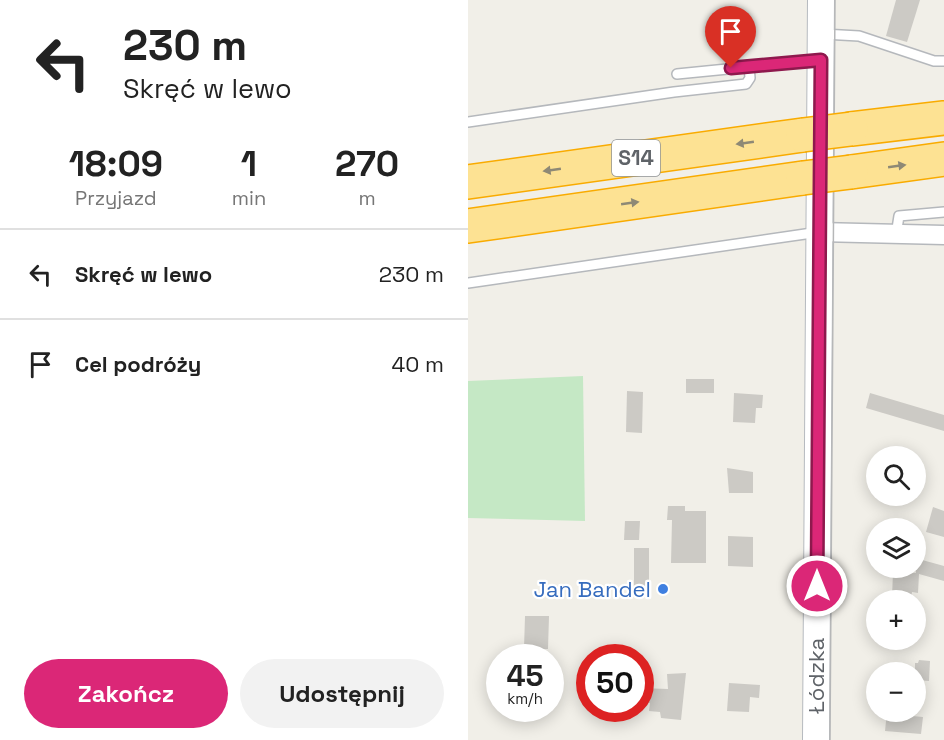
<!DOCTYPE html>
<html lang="pl">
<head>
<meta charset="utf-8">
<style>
	:root { --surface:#fff; --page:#f2f2f2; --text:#222; --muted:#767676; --line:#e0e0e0; --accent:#db2777 }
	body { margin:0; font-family:"Space Grotesk",sans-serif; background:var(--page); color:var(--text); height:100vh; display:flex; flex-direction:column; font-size:22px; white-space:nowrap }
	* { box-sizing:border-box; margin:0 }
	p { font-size:20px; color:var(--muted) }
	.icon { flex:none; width:33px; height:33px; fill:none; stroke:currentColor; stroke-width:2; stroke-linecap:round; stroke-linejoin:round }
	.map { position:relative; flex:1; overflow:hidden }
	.drawer { display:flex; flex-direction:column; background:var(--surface); width:468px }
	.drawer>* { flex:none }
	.guide { background:#fff; color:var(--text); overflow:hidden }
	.tools { position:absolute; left:398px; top:446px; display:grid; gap:12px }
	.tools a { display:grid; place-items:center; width:60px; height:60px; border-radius:50%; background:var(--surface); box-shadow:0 3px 15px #0003; font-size:30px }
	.speed { position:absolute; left:18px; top:644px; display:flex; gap:12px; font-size:30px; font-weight:700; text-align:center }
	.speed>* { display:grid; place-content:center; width:78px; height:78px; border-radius:50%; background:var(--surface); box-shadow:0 3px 15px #0003; line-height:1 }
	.speed small { font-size:15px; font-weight:400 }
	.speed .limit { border:9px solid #d22; background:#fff; color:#111 }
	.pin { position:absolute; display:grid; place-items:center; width:51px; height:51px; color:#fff; margin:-62px -26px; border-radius:50% 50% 50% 0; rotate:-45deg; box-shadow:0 0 6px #0007 }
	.pin .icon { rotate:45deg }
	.me { position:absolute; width:66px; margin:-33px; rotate:0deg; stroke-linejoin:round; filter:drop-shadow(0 0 4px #0008) }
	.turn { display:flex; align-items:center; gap:21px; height:126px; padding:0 24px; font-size:27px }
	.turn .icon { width:78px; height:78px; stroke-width:2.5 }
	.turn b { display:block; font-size:42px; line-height:51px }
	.eta { display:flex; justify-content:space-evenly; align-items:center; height:102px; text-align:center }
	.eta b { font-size:36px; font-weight:700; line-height:42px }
	.cta { display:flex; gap:12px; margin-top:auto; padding:12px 24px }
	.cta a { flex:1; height:69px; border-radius:36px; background:var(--accent); color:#fff; font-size:24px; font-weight:700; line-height:69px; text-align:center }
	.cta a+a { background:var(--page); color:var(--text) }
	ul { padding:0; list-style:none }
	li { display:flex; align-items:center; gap:18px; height:90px; padding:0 24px; border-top:2px solid var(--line) }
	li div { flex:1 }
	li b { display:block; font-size:22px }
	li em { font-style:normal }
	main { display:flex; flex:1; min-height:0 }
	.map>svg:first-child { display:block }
	.green { fill:#c5e8c5 }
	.building { fill:#cccac5 }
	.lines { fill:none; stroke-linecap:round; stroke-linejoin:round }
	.service-casing { stroke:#b5b8bc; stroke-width:12 }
	.minor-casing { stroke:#b5b8bc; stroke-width:21 }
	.secondary-casing { stroke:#b6babf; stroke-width:28 }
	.motorway-casing { stroke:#f9ab00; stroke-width:36 }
	.service { stroke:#fff; stroke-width:9 }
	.minor { stroke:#fff; stroke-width:18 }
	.secondary { stroke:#fff; stroke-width:26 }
	.motorway { stroke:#fde293; stroke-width:33 }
	.tram { stroke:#b6b7b8; stroke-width:1.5 }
	.motorway-bridge-casing { stroke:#f9ab00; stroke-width:36; stroke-linecap:butt }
	.motorway-bridge { stroke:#fde293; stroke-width:33 }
	.oneway { fill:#8e8975 }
	.route-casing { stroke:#8e194d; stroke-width:15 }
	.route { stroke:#db2777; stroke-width:10 }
	.shop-dot { fill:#3f7fe0; stroke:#fff; stroke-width:2 }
	.labels { text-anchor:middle; stroke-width:4.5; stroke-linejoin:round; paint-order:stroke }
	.shield { fill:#fff; stroke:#8f9295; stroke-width:1.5 }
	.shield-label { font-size:21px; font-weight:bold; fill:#5f6368 }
	.shop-label { font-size:22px; fill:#366cbe; stroke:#fff; text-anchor:end }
	.street-label { font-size:22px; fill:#5f6368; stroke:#fff }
</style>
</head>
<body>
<main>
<section class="drawer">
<div class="guide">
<div class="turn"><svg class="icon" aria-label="left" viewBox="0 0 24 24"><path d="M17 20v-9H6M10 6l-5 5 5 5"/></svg><div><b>230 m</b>Skręć w lewo</div></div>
</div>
<div class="eta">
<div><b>18:09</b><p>Przyjazd</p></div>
<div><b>1</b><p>min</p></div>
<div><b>270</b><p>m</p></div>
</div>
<ul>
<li><svg class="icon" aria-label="left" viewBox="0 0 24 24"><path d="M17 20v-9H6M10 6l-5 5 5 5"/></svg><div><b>Skręć w lewo</b></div><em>230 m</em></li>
<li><svg class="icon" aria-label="arrive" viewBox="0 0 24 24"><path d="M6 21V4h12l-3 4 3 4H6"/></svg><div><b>Cel podróży</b></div><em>40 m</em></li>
</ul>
<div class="cta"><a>Zakończ</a><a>Udostępnij</a></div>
</section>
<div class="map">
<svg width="476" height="740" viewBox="0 0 476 740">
	<rect width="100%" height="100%" fill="#f1efe8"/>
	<path class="green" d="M 115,376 L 117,521 L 0,518 L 0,381 Z"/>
	<g class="building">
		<path d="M 428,0 L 452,0 L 439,42 L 418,36 Z"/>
		<rect x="218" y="379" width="28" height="14"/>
		<path d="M 159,391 L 175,392 L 174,433 L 158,432 Z"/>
		<path d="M 266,393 L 295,395 L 294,408 L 288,408 L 287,423 L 265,422 Z"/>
		<path d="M 402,393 L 476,415 L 476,431 L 398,408 Z"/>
		<path d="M 259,468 L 285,472 L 285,493 L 261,493 Z"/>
		<path d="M 200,506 L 217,506 L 217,511 L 238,511 L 238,563 L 203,563 L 204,520 L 199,520 Z"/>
		<path d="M 465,507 L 476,511 L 476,537 L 458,532 Z"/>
		<path d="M 157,521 L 172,521 L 171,540 L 156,540 Z"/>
		<path d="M 260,536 L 285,537 L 285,567 L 260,566 Z"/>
		<rect x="166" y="548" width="15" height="40"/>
		<path d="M 447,558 L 476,566 L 476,581 L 451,574 L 450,593 L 444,592 L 443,598 L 424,597 L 425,572 L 448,573 Z"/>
		<path d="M 57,616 L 81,616 L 80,649 L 56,649 Z"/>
		<path d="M 451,660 L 462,661 L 461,681 L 447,680 L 447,663 L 450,663 Z"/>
		<path d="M 218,673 L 213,720 L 193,718 L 192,712 L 181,711 L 182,703 L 172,702 L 172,688 L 200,689 L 199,674 Z"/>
		<path d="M 261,683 L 292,685 L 291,698 L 282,697 L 281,712 L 259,711 Z"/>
		<path d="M 419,711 L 444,711 L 444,716 L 455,717 L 453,734 L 417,731 Z"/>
	</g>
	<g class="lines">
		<defs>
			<g id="service">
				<path d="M 355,34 L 391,36 L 466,61 L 476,61"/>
				<path d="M 209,74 L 350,60"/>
				<path d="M 0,122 L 206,92 L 278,84 L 282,78 L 281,65"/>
				<path d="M 428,235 L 431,216 L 476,212"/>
				<path d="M 0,283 L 351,232"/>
			</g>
			<path id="minor" d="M 351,232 L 476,235"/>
			<path id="secondary" d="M 348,740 L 353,0"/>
			<g id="motorway">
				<path d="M 383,129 L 476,118"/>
				<path d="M 383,172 L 476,159"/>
				<path d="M 0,182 L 335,135"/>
				<path d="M 0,226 L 335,178"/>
			</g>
		</defs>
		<use href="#service" class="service-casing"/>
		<use href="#minor" class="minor-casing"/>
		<use href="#secondary" class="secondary-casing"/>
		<use href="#motorway" class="motorway-casing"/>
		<use href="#service" class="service"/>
		<use href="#minor" class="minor"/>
		<use href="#secondary" class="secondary"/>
		<use href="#motorway" class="motorway"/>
		<path class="tram" d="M 362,740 L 367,0"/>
		<defs>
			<g id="motorway-bridge">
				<path d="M 335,135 L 383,129"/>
				<path d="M 335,178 L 383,172"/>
			</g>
		</defs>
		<use href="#motorway-bridge" class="motorway-bridge-casing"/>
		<use href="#motorway-bridge" class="motorway-bridge"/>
	</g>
	<defs><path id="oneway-solid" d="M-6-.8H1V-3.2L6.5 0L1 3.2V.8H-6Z" transform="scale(1.5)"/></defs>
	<g class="oneway">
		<use href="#oneway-solid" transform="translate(277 143) rotate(172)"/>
		<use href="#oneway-solid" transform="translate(429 166) rotate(-8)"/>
		<use href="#oneway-solid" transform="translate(84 170) rotate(172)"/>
		<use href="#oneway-solid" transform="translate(162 203) rotate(-8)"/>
	</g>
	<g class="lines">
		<defs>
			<path id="route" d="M 263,68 L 353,60 L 349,586"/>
		</defs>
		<use href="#route" class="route-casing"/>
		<use href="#route" class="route"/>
	</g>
	<circle class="shop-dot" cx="195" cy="589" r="6"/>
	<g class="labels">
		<rect class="shield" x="144" y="140" width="48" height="36" rx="4.5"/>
		<g class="shield-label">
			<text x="168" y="165">S14</text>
		</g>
		<g class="shop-label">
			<text x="183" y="597">Jan Bandel</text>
		</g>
		<g class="street-label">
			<text transform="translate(348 676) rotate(-90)" y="8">Łódzka</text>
		</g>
	</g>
</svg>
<div class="tools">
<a><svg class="icon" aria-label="search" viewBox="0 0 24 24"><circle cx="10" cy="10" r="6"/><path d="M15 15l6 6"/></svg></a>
<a><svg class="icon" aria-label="layers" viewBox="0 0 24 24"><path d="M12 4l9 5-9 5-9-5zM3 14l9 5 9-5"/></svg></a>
<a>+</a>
<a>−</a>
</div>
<div class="speed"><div>45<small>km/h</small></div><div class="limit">50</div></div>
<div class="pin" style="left:263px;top:68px;background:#d93025"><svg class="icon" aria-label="arrive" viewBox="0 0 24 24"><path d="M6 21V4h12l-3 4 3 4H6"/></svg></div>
<svg class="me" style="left:349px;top:586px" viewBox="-20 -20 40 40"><circle r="17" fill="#db2777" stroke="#fff" stroke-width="3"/><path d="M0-11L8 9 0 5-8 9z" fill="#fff"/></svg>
</div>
</main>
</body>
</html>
